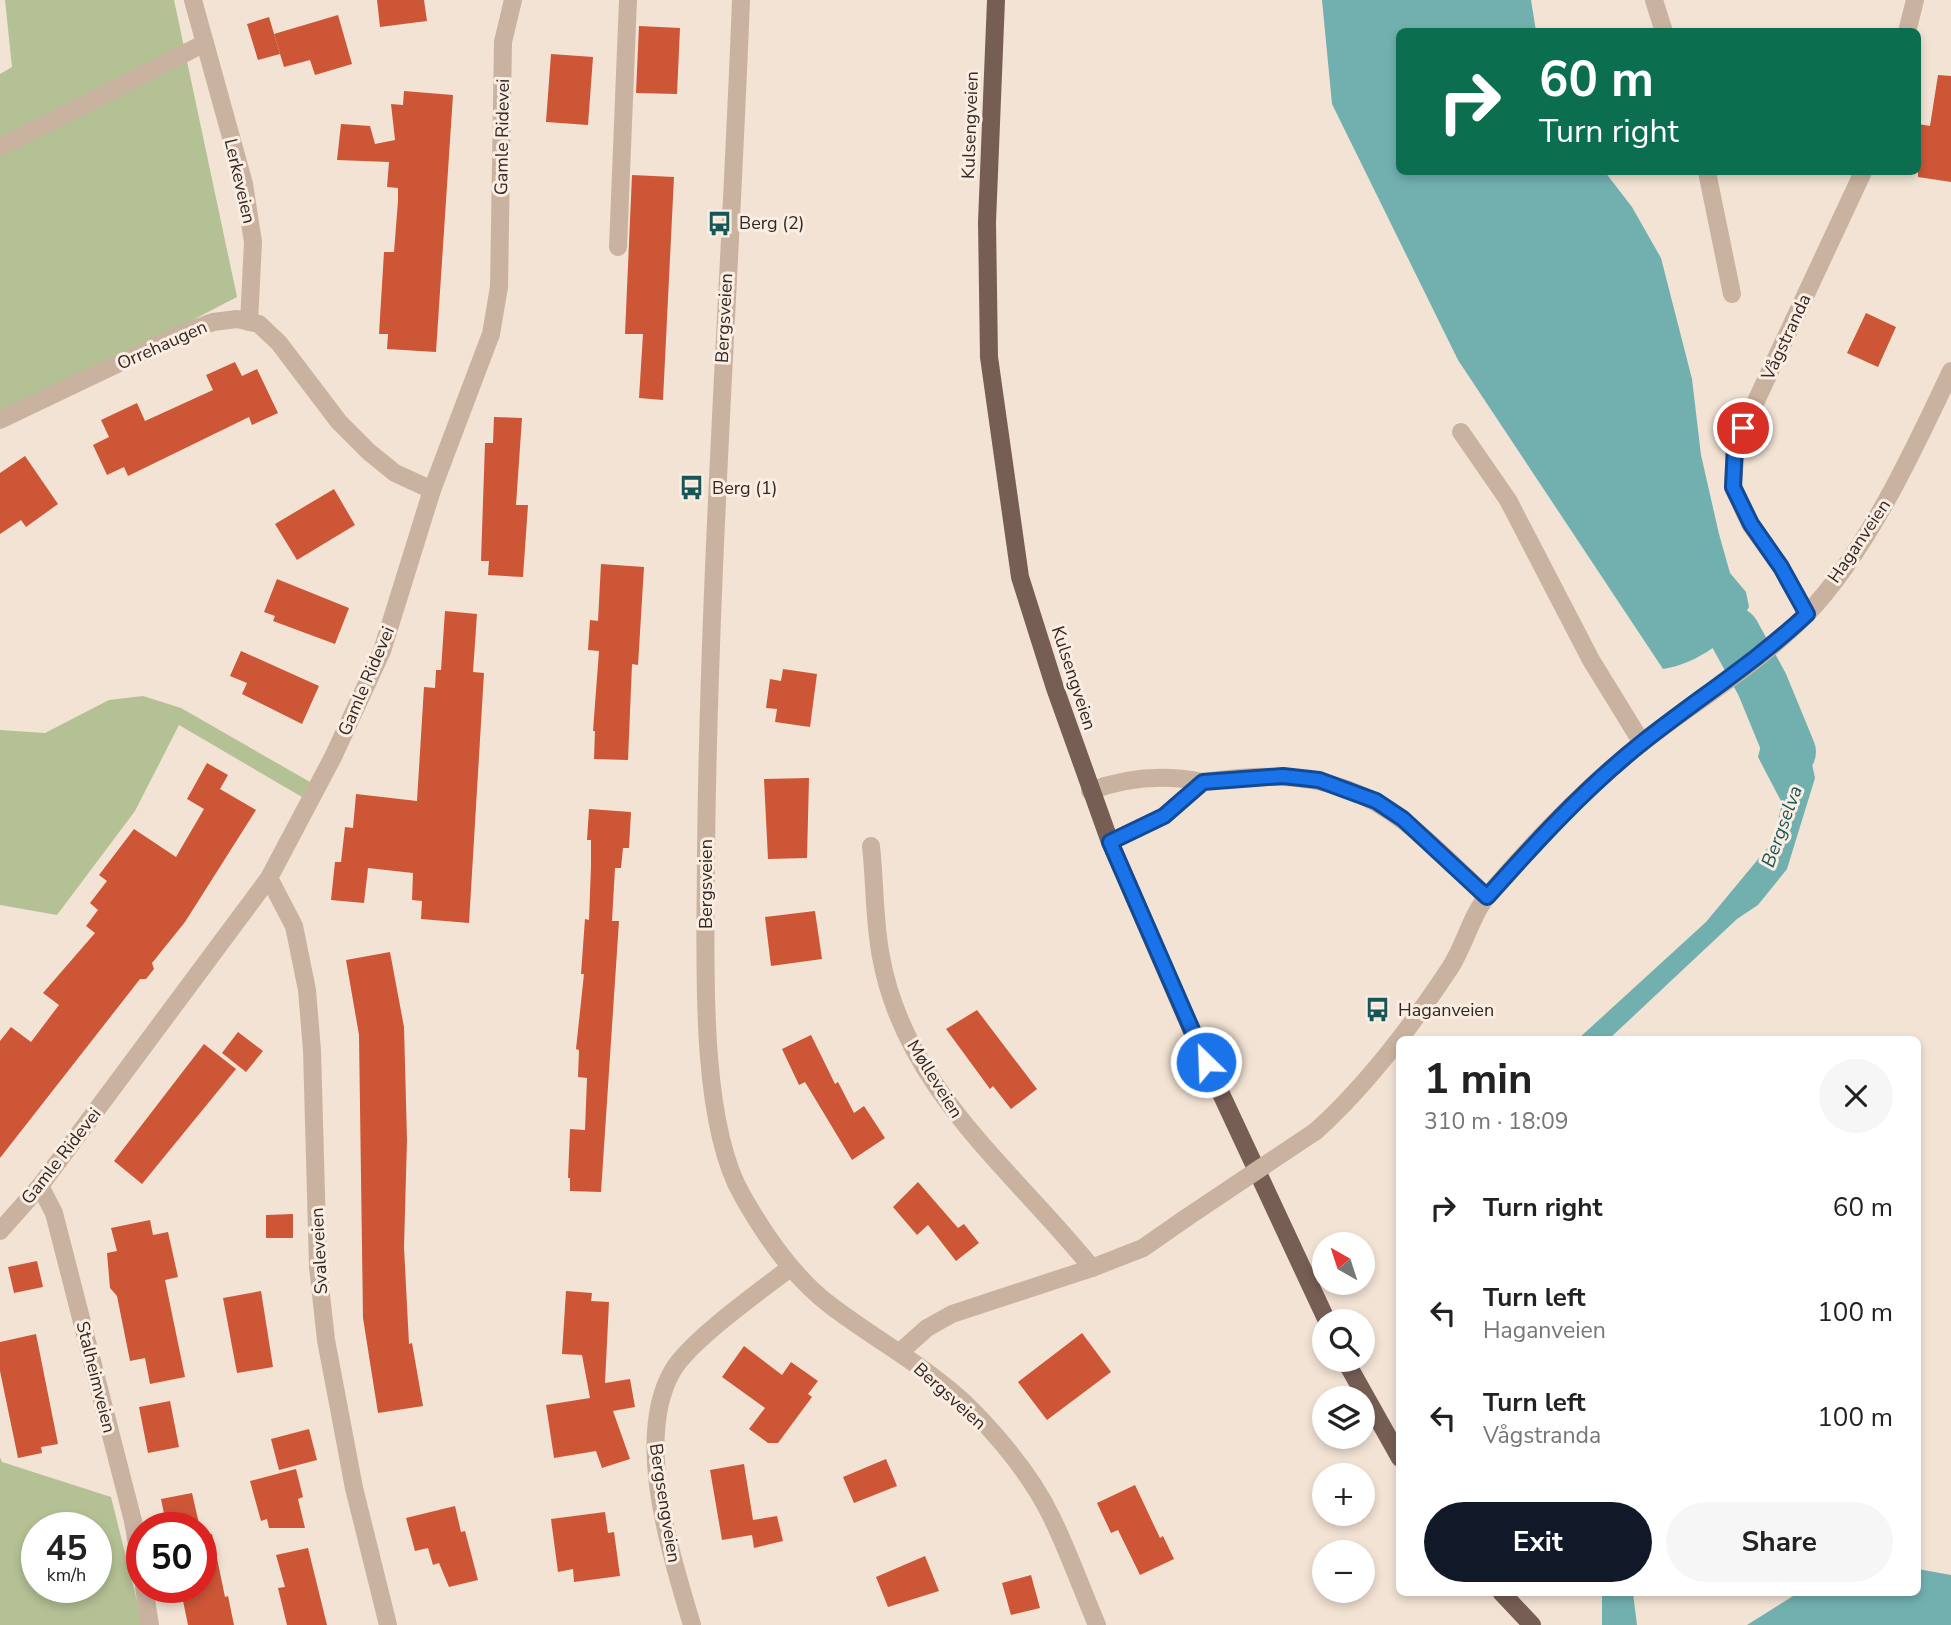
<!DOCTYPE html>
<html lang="en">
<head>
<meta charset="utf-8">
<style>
	:root { --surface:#fff; --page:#f6f6f6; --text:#222; --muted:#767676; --accent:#111827 }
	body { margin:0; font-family:"Nunito Sans",sans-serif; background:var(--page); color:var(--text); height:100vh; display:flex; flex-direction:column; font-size:26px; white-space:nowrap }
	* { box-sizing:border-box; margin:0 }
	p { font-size:23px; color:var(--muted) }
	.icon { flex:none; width:38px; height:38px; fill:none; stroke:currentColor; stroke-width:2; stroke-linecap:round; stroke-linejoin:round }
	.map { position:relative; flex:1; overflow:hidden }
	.drawer { position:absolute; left:1396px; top:1036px; width:525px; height:560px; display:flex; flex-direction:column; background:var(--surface); border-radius:10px; box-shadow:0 4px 10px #0003 }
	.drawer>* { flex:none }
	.guide { position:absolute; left:1396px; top:28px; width:525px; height:147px; border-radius:10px; box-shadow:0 4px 10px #0003; background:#0b6e4f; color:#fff; overflow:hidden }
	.needle { width:46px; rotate:321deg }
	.fabs { position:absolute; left:1312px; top:1232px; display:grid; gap:14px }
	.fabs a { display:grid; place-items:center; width:63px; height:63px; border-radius:50%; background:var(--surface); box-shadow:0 4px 10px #0003; font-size:35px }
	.speed { position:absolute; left:21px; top:1512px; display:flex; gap:14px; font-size:35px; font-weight:700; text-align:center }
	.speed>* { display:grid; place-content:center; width:91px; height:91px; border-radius:50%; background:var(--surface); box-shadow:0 4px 10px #0003; line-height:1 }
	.speed small { font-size:18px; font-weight:400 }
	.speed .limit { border:10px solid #d22; background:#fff; color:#111 }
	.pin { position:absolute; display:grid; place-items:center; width:60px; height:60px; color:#fff; margin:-30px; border:4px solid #fff; border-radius:50%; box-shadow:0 2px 7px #0007 }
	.me { position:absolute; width:77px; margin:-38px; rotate:336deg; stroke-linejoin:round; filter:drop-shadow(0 0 5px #0008) }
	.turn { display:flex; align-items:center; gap:24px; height:147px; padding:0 28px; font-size:32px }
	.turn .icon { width:91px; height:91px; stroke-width:2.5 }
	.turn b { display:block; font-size:49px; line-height:60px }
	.round { display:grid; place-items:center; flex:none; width:74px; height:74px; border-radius:37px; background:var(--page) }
	.head { display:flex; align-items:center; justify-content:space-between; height:119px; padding:0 28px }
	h1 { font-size:42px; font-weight:700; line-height:52px }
	.cta { display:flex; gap:14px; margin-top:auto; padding:14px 28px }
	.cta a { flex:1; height:80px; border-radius:42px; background:var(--accent); color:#fff; font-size:28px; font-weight:700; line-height:80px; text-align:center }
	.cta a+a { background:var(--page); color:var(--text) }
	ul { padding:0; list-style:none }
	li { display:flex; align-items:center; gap:21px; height:105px; padding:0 28px }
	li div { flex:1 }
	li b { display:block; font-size:26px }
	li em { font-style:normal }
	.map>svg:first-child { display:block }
	.green { fill:#b3c194; fill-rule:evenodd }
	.water { fill:#72b0b0 }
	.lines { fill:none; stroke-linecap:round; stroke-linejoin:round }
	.river { stroke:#72b0b0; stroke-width:52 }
	.building { fill:#cd5637 }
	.minor { stroke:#cab2a0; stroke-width:18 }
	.major { stroke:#765e54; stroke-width:18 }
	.minor-bridge { stroke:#cab2a0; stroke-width:18 }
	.route-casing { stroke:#114b97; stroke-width:18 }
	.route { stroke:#1a73e8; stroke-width:12 }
	.labels { text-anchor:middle; stroke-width:6; stroke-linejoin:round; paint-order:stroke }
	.street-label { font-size:18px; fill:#332824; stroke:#faede1 }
	.poi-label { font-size:18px; fill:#332824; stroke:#faede1; text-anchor:start }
	.water-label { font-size:19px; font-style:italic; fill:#185557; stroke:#faede1 }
</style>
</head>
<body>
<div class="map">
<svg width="1951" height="1625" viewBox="0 0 1951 1625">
	<rect width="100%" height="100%" fill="#f2e3d4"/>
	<g class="green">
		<path d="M 5,0 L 174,0 L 237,297 L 0,420 L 0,74 L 12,67 Z"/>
		<path d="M 143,696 L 181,708 L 310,782 L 302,797 L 179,725 L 135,811 L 57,915 L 0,905 L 0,730 L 45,733 L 109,700 Z"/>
		<path d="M 0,1457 L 2,1462 L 111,1497 L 143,1625 L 0,1625 ZM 37,1528 L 96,1528 L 96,1587 L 37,1587 Z"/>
	</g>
	<g class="water">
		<path d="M 1322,0 L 1531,0 L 1536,31 L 1400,32 L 1400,172 L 1605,172 L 1632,207 L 1661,258 L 1692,379 L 1701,455 L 1719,534 L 1730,573 L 1746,592 L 1749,607 C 1734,638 1697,664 1663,669 L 1458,360 L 1332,104 Z"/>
		<path d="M 1769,678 L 1778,696 L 1804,726 L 1815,778 L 1787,869 L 1758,905 L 1737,919 L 1609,1039 L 1578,1039 L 1706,922 L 1774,840 L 1782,803 L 1758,757 L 1766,724 L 1753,688 Z"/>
		<path d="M 1918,1569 L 1951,1575 L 1951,1625 L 1747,1625 L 1798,1593 L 1918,1592 Z"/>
		<path d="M 1602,1593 L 1633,1593 L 1637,1625 L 1602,1625 Z"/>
	</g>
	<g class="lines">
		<path class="river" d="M 1734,633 L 1762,684 L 1790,752"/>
	</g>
	<g class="building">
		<path d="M 377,0 L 424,0 L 427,21 L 380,27 Z"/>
		<path d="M 338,15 L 352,64 L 315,75 L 310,60 L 284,67 L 274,34 Z"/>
		<path d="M 269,17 L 280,54 L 258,60 L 247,24 Z"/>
		<path d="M 639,26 L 680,28 L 677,94 L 636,93 Z"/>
		<path d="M 551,54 L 593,57 L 588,125 L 546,122 Z"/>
		<path d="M 1938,75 L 1951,76 L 1951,182 L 1918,177 L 1918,124 L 1930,126 Z"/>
		<path d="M 404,91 L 453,95 L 436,352 L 387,349 L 388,334 L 379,334 L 384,252 L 394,252 L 398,201 L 398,188 L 387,187 L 389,162 L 337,160 L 341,124 L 370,126 L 375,144 L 395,140 L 391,104 L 403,105 Z"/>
		<path d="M 632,175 L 674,177 L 663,400 L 639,398 L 643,334 L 625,334 Z"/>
		<path d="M 1866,313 L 1896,327 L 1878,367 L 1847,353 Z"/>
		<path d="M 235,362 L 242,376 L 257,369 L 278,413 L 252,425 L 249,417 L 128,476 L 124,467 L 107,475 L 93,445 L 109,437 L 101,420 L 137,403 L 145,421 L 213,390 L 206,375 Z"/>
		<path d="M 494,417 L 522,418 L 516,505 L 528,505 L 523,577 L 488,575 L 489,561 L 481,561 L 485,443 L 493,443 Z"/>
		<path d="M 25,456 L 58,504 L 26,527 L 21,520 L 0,534 L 0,473 Z"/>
		<path d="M 334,489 L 355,525 L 297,560 L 275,524 Z"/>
		<path d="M 601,564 L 644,567 L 638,665 L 632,664 L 628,760 L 594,759 L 595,731 L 593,731 L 599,651 L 588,650 L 590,620 L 598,621 Z"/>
		<path d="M 277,579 L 349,608 L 335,644 L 273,621 L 275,616 L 264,612 Z"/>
		<path d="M 445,611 L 477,614 L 473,672 L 484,673 L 469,923 L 421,919 L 422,901 L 412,900 L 413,873 L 368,868 L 364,903 L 331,900 L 335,862 L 341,862 L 345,827 L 353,828 L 356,794 L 417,801 L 424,687 L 435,688 L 436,670 L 441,670 Z"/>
		<path d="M 241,651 L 319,686 L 302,724 L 242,694 L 247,683 L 230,676 Z"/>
		<path d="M 783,669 L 817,674 L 810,727 L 775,722 L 777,709 L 766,708 L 770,679 L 781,681 Z"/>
		<path d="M 207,763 L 228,775 L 220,789 L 256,810 L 185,922 L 152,963 L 154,969 L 146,979 L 140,979 L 0,1158 L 0,1041 L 11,1027 L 31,1042 L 59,1005 L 43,993 L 95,933 L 86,926 L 98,910 L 90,903 L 107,881 L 99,875 L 134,829 L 176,857 L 204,809 L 187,799 Z"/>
		<path d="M 809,778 L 807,858 L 768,859 L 764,779 Z"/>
		<path d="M 589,809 L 631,812 L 629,848 L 623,848 L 621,868 L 615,868 L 612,921 L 619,921 L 601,1192 L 570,1191 L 570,1178 L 568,1178 L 570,1129 L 585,1130 L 587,1078 L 578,1077 L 579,1050 L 576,1049 L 584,974 L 581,974 L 585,919 L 589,920 L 591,866 L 591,840 L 587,840 Z"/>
		<path d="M 815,911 L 822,959 L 771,966 L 765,917 Z"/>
		<path d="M 390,952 L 404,1027 L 407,1140 L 404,1247 L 409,1344 L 412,1343 L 423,1406 L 378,1413 L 363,1318 L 359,1035 L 346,960 Z"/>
		<path d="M 977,1010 L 1037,1089 L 1011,1109 L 993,1086 L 990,1089 L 946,1029 Z"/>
		<path d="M 238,1032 L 263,1051 L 246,1072 L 222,1053 Z"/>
		<path d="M 811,1035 L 835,1084 L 838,1082 L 854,1113 L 864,1106 L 885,1138 L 852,1160 L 805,1082 L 799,1085 L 782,1049 Z"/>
		<path d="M 204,1044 L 236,1069 L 142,1184 L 114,1161 Z"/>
		<path d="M 918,1182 L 958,1228 L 964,1224 L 979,1243 L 956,1261 L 928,1225 L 917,1235 L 893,1207 Z"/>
		<path d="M 293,1214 L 293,1238 L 266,1238 L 266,1215 Z"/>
		<path d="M 150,1220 L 153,1235 L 168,1232 L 178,1277 L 165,1280 L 185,1377 L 150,1384 L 145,1358 L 130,1361 L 117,1296 L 110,1288 L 107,1253 L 117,1251 L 111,1228 Z"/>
		<path d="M 37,1261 L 43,1287 L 14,1293 L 8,1267 Z"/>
		<path d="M 261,1291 L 273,1367 L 237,1373 L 223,1298 Z"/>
		<path d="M 566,1291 L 592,1293 L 591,1301 L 609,1302 L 605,1383 L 630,1379 L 635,1407 L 613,1411 L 630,1459 L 602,1468 L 596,1451 L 554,1458 L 546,1405 L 590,1398 L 582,1355 L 562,1354 Z"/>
		<path d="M 1082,1333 L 1111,1372 L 1047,1420 L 1018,1382 Z"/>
		<path d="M 36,1334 L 58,1444 L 41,1447 L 42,1453 L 18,1458 L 0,1371 L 0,1342 Z"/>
		<path d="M 744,1346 L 782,1375 L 791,1362 L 818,1381 L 808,1394 L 812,1397 L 778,1443 L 768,1443 L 749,1429 L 765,1408 L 722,1377 Z"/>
		<path d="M 170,1401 L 179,1447 L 148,1453 L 139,1407 Z"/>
		<path d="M 309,1429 L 317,1460 L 279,1470 L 271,1439 Z"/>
		<path d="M 886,1459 L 897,1486 L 854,1503 L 843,1477 Z"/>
		<path d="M 744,1464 L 753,1520 L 777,1516 L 783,1541 L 754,1548 L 752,1535 L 722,1540 L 710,1470 Z"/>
		<path d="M 296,1469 L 303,1497 L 298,1499 L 305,1528 L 269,1528 L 267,1519 L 261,1521 L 250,1481 Z"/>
		<path d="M 1135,1485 L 1160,1538 L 1163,1536 L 1174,1559 L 1140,1575 L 1118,1530 L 1111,1533 L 1097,1503 Z"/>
		<path d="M 192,1493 L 200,1528 L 167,1528 L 161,1499 Z"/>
		<path d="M 455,1506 L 461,1532 L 465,1531 L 478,1580 L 449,1587 L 439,1563 L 433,1565 L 428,1548 L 415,1551 L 406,1518 Z"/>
		<path d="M 605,1512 L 608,1533 L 614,1532 L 620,1576 L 574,1582 L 573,1569 L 558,1572 L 551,1519 Z"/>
		<path d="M 212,1534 L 225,1597 L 228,1596 L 234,1625 L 188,1625 L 181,1591 L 201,1587 L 201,1535 Z"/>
		<path d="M 308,1548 L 327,1625 L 287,1625 L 278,1588 L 285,1587 L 276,1555 Z"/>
		<path d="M 925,1556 L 939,1591 L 888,1607 L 876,1577 Z"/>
		<path d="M 1031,1575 L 1040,1608 L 1011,1615 L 1002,1583 Z"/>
	</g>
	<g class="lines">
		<g class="minor">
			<path d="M 193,0 L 244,184 L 253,242 L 249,322"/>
			<path d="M 741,0 C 730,285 709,568 706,853 C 706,945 697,1117 742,1195 C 765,1236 793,1277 830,1305 C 877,1341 931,1369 973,1411 C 1003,1442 1034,1480 1052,1518 C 1069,1553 1082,1590 1097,1625"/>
			<path d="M 1654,0 L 1664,32"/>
			<path d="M 1907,32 L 1915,0"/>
			<path d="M 0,147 L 205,43"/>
			<path d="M 1707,172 L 1732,294"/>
			<path d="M 618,247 L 628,0"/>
			<path d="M 0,420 L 178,335 L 213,322 L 237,319 L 259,324 L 279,343 L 339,422 L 369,452 L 395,473 L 432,490"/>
			<path d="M 1461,432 L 1508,500 L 1591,660 L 1642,743"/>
			<path d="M 1807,614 L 1781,567 L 1750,524 L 1733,487 L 1736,444 L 1863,172"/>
			<path d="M 1203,782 C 1348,762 1388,800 1487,897"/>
			<path d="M 1090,791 C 1127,777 1164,774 1203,782 L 1164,816 L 1110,842"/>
			<path d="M 871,846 C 875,882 874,921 881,957 C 905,1089 1012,1169 1092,1268"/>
			<path d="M 269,878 L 294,926 L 307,990 L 312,1050 L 318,1267 L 326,1340 L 354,1488 L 388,1625"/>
			<path d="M 1316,1131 C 1368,1084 1411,1027 1450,968 C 1465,945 1471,915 1489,894 C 1536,839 1587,786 1643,742 C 1697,700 1758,664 1806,615 C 1866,553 1914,450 1951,371"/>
			<path d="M 40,1186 L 54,1213 L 133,1521 L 142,1573"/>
			<path d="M 0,1231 L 40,1186 L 269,878 L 333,757 L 382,651 L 432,490 L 491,334 L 499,287 L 503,42 L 513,0"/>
			<path d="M 900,1352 L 927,1328 L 952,1314 L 1092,1268 L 1143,1248 L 1186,1218"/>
			<path d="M 144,1587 L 150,1625"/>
			<path d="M 692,1625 C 671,1554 633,1438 673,1370 C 691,1340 760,1291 790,1268"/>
		</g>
		<g class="major">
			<path d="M 996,0 L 987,222 L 989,357 L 1020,577 L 1055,688 L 1110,842 L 1195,1038 L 1327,1321"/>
			<path d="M 1345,1360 L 1400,1458"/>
			<path d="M 1501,1592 L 1532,1625"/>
		</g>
		<path class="minor-bridge" d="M 1186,1218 L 1316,1131"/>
	</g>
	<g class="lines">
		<defs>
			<path id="route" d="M 1206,1062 L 1110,842 L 1164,816 L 1203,782 L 1283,776 L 1319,780 L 1376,801 L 1403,819 L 1487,897 C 1536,842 1585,788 1643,742 C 1697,699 1756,662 1807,614 L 1781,567 L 1751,524 L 1733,487 L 1735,444 L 1743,428"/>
		</defs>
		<use href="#route" class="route-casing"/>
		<use href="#route" class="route"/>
	</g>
	<defs>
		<symbol id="bus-bare" viewBox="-9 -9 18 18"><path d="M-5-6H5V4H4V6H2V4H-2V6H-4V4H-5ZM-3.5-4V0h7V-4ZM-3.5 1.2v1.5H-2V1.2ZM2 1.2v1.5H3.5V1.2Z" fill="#185557" stroke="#faede1" stroke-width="2.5" paint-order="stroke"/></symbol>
	</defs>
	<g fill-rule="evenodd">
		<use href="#bus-bare" x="702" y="206" width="35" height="35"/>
		<use href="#bus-bare" x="674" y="470" width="35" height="35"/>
		<use href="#bus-bare" x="1360" y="992" width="35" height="35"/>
	</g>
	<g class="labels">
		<g class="street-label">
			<text transform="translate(970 125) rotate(-88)" y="6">Kulsengveien</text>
			<text transform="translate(502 137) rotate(-89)" y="6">Gamle Ridevei</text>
			<text transform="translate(240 181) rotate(77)" y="6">Lerkeveien</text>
			<text transform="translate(724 318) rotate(-87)" y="6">Bergsveien</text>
			<text transform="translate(1786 337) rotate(-65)" y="6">Vågstranda</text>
			<text transform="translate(162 345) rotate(-24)" y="6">Orrehaugen</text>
			<text transform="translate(1859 541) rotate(-56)" y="6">Haganveien</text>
			<text transform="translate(1074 678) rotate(72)" y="6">Kulsengveien</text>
			<text transform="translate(366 681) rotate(-67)" y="6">Gamle Ridevei</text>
			<text transform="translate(706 884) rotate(-90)" y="6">Bergsveien</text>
			<text transform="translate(935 1079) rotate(58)" y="6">Mølleveien</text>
			<text transform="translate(61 1156) rotate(-52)" y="6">Gamle Ridevei</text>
			<text transform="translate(319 1251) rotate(-93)" y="6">Svaleveien</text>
			<text transform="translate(96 1377) rotate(76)" y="6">Stalheimveien</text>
			<text transform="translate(950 1396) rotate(42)" y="6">Bergsveien</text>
			<text transform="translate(665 1503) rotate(81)" y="6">Bergsengveien</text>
		</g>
		<g class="poi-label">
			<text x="739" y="229">Berg (2)</text>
			<text x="712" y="494">Berg (1)</text>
			<text x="1398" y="1016">Haganveien</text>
		</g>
		<g class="water-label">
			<text transform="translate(1781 826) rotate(-70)" y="7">Bergselva</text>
		</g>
	</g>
</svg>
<div class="fabs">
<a><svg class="needle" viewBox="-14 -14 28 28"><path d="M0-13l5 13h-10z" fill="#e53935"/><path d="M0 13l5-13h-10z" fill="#767676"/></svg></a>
<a><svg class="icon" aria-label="search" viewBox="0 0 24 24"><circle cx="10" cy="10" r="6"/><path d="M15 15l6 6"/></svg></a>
<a><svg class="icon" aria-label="layers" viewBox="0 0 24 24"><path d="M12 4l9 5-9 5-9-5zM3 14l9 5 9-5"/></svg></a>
<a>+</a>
<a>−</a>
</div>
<div class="speed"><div>45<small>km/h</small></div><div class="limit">50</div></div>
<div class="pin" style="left:1743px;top:428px;background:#d93025"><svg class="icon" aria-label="arrive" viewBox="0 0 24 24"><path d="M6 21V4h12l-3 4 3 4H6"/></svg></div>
<svg class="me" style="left:1206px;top:1062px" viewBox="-20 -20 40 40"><circle r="17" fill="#1a73e8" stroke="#fff" stroke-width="3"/><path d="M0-11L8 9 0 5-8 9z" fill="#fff"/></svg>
<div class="guide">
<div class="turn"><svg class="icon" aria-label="right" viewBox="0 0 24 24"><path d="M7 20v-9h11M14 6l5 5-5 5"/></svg><div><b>60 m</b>Turn right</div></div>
</div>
<section class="drawer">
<div class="head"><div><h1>1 min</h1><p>310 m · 18:09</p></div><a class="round"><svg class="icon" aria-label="close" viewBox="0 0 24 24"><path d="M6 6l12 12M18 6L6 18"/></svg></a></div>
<ul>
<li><svg class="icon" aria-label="right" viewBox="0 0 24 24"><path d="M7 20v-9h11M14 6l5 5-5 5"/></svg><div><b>Turn right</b></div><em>60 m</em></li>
<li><svg class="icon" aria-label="left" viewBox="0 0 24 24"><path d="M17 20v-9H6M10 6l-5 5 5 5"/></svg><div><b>Turn left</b><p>Haganveien</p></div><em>100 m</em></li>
<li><svg class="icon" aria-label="left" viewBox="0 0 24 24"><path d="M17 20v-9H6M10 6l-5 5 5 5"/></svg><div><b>Turn left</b><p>Vågstranda</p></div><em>100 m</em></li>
</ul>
<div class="cta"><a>Exit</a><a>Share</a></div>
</section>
</div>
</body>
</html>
